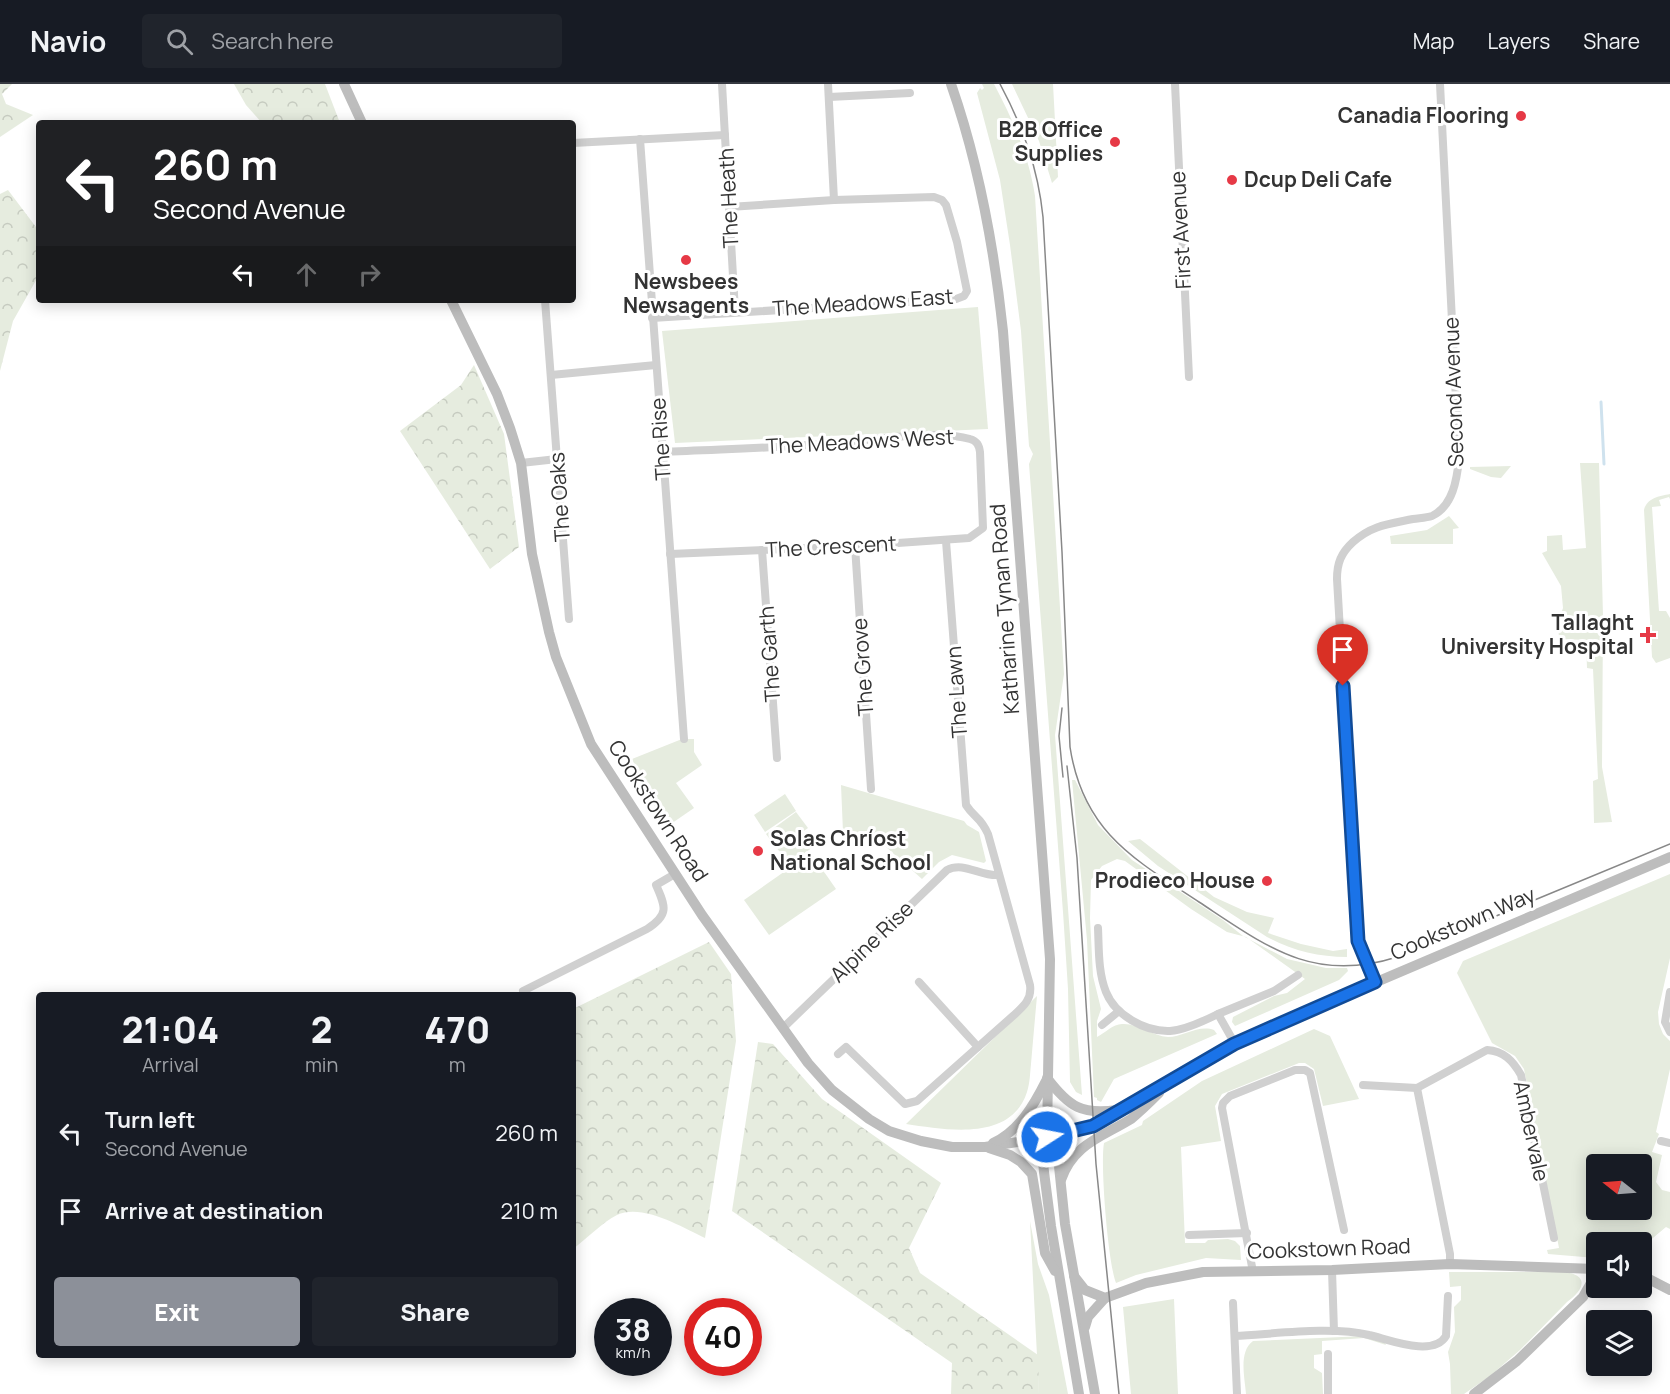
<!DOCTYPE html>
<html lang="en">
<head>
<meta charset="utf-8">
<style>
	:root { --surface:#171b24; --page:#20242c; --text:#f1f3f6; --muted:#9ea1a6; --line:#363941; --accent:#8c9099 }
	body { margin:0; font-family:Manrope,sans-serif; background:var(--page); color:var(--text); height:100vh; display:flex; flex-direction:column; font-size:22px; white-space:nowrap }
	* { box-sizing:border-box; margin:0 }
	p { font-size:20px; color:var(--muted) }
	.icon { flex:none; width:33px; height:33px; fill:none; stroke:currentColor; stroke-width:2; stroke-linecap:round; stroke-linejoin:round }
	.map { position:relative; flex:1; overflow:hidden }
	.drawer { position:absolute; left:36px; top:908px; width:540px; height:366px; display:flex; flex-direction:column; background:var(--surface); border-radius:6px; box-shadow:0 3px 15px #0003 }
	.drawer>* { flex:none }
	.banner { position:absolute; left:36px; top:36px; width:540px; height:183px; border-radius:6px; box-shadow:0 3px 15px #0003; background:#202124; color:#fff; overflow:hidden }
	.needle { width:39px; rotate:287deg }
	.fabs { position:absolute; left:1586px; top:1070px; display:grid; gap:12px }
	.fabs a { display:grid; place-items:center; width:66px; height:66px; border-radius:6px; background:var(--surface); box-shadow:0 3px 15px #0003; font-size:30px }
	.speed { position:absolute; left:594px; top:1214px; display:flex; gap:12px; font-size:30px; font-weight:700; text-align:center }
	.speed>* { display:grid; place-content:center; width:78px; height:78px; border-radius:50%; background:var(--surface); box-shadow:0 3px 15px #0003; line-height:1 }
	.speed small { font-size:15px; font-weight:400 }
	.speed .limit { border:9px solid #d22; background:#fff; color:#111 }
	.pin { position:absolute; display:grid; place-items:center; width:51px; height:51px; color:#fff; margin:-62px -26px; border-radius:50% 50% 50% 0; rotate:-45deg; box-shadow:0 0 6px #0007 }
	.pin .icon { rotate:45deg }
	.me { position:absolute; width:66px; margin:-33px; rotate:79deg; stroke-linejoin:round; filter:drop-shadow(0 0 4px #0008) }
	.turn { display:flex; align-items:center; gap:21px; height:126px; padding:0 18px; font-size:27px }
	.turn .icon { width:78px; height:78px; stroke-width:2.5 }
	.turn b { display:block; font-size:42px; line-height:51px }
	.lanes { display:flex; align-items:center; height:57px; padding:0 18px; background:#0003; justify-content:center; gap:30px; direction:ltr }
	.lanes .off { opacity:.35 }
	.eta { display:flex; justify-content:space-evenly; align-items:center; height:102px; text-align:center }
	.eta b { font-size:36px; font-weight:800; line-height:42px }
	.primary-button { display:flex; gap:12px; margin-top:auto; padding:12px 18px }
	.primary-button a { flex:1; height:69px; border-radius:6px; background:var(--accent); color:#fff; font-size:24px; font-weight:800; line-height:69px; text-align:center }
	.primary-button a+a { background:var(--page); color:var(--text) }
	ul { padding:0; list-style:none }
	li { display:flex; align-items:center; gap:18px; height:78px; padding:0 18px }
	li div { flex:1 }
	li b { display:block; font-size:22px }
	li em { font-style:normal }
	header { display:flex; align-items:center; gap:36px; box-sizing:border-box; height:84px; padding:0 30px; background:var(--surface); border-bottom:2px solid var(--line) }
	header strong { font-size:28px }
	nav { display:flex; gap:33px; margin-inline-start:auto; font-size:21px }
	.search { width:420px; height:54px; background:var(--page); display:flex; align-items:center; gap:15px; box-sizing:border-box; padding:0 21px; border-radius:6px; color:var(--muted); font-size:22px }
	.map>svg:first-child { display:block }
	.green { fill:#e6ecdf; fill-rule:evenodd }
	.forest { fill:url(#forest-crowns) }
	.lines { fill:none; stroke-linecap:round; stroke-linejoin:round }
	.stream { stroke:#cfe2ee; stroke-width:3 }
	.street { stroke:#d0d0d0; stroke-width:8 }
	.secondary { stroke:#bdbdbd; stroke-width:10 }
	.tram { stroke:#888; stroke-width:1.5 }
	.route-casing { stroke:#114b97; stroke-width:15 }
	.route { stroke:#1a73e8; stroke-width:10 }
	.poi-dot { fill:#e63946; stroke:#fff; stroke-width:2 }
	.labels { text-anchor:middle; stroke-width:6; stroke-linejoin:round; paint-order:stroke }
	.poi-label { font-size:21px; font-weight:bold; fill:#333; stroke:#fff; text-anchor:end }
	.street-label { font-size:21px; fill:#333; stroke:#fff }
</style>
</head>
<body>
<header>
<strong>Navio</strong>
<div class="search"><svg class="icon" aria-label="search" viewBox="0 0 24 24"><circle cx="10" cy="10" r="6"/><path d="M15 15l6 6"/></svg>Search here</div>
<nav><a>Map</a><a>Layers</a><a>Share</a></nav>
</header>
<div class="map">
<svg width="1670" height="1310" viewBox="0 0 1670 1310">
	<defs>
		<pattern id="forest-crowns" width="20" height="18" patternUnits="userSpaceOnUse" patternTransform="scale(1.5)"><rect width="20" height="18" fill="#e6ecdf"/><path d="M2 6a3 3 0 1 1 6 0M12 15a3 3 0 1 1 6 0" fill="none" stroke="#c6cbc0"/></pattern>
	</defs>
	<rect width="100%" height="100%" fill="#fff"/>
	<g class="green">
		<path d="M 982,0 L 994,0 C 1013,36 1029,72 1035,112 L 1064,590 L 1055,651 L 1082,1011 L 1076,1008 L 1070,998 L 1068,905 L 1063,828 L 1029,380 L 1033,370 L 1029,362 L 1021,247 L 1010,161 L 1000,96 L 977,9 L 980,4 L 982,6 L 984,4 Z"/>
		<path d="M 1012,0 L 1053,0 L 1058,93 L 1052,99 L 1039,57 Z"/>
		<path d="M 978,223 L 988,345 L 675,359 L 662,247 Z"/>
		<path d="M 1580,379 L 1599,379 L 1603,532 L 1602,683 L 1612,738 L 1594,739 L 1593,697 L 1598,695 L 1593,585 L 1587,584 L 1586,556 L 1559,555 L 1558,538 L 1563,524 L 1561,502 L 1542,469 L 1547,467 L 1547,452 L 1562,451 L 1563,466 L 1586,464 Z"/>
		<path d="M 1511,382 L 1501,394 L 1491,393 L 1470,385 L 1470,383 Z"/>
		<path d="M 1670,410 L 1670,415 L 1669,413 L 1659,416 L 1661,422 L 1652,423 L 1659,527 L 1666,527 L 1670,534 L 1670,574 L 1656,579 L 1652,573 L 1644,426 C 1647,414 1659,412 1670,410 Z"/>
		<path d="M 1449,432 L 1459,444 L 1453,445 L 1453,460 L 1391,460 L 1390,452 L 1427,446 Z"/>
		<path d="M 682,655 L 694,655 L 694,668 L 702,681 L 676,699 L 694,724 L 665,744 L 632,675 Z"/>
		<path d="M 1072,696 L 1075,696 L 1098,741 L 1132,776 L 1223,836 L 1243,852 L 1287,875 L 1326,884 L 1347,884 L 1348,887 L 1339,896 L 1235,942 L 1232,938 L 1233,933 L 1274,912 L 1287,909 L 1305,895 L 1246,853 L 1227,848 L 1191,825 L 1125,777 L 1117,775 L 1102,782 L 1091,796 L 1090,834 L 1093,892 L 1101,925 L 1097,937 L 1097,953 C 1105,949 1113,940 1122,940 C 1138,939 1152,952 1168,953 C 1183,953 1199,940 1214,946 L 1217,950 L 1114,995 L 1101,1018 L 1097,1016 L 1097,1014 L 1094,1013 L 1087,856 Z"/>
		<path d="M 841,701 L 964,737 L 967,741 L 979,748 L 986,777 L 984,779 L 952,771 L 939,778 L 922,795 L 876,754 L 863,750 L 843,748 Z"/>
		<path d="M 785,710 L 796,727 L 765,748 L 754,731 Z"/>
		<path d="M 796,728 L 808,744 L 787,759 L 807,747 L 816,761 L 789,780 L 766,750 Z"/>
		<path d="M 1140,755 L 1214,813 L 1247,828 L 1274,834 L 1268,849 L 1301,860 L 1333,867 L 1347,865 L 1347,873 C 1318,873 1293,867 1267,853 L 1158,782 L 1128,757 Z"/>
		<path d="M 811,769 L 836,805 L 769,851 L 744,816 Z"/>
		<path d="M 1670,790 L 1670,874 L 1658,928 L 1659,940 L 1663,950 L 1670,957 L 1670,985 L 1656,1048 L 1659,1050 L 1652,1068 L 1662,1071 L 1656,1098 L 1662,1106 L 1670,1108 L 1670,1145 L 1666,1143 L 1641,1164 L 1641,1158 L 1596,1158 L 1596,1174 L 1548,1170 L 1547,1166 L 1559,1164 L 1524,985 L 1515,972 L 1492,959 L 1457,889 L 1463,877 ZM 1596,1080 L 1641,1080 L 1641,1125 L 1596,1125 Z"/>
		<path d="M 1037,912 C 1035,934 1033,957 1031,980 C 1030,989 1030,999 1027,1008 C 1011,1058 947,1046 906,1040 Z"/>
		<path d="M 1314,945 L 1330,952 L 1359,1015 L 1323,1022 L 1314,985 L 1305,979 L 1299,979 L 1222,1010 L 1215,1022 L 1221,1057 L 1181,1063 L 1185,1159 L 1205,1159 L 1208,1156 L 1228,1155 L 1235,1157 L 1240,1162 L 1241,1176 L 1206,1174 L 1136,1191 L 1116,1199 C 1108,1179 1100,1080 1104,1059 L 1142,1041 L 1143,1037 L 1202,997 Z"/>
		<path d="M 1030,1137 L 1038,1180 L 1049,1211 L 1068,1310 L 1039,1310 Z"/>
		<path d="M 1449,1188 L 1564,1188 C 1590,1191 1584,1206 1567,1218 L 1520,1266 L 1490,1292 L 1464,1310 L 1451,1310 L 1450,1280 L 1448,1268 L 1455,1248 L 1454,1223 L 1461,1216 L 1461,1202 L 1450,1203 Z"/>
		<path d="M 1174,1215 L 1178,1310 L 1131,1310 L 1123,1223 Z"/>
		<path d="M 1364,1252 L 1385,1259 L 1386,1261 L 1364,1254 L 1322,1257 L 1322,1270 L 1314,1271 L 1314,1284 L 1322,1289 L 1323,1310 L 1246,1310 C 1245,1294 1238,1268 1253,1257 Z"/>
	</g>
	<g class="forest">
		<path d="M 0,0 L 12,0 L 2,10 L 6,20 L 33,31 L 0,53 Z"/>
		<path d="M 234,0 L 325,0 L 340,39 L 262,39 L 246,21 Z"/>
		<path d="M 8,106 L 39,147 L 39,191 L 13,237 L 0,287 L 0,110 Z"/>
		<path d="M 474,281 L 504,350 L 519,463 L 490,485 L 400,347 L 461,301 Z"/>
		<path d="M 709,858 L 731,890 L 736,957 L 705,1154 C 682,1143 642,1119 617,1131 C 603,1138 586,1155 573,1165 L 573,925 Z"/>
		<path d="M 758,958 L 773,960 L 822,1015 L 941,1099 L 909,1164 L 920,1189 L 1038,1271 L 1039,1310 L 951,1310 L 952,1279 L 732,1127 Z"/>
	</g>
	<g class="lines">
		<path class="stream" d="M 1601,318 L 1604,380"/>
		<g class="street">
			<path d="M 722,0 L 735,227"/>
			<path d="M 828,0 L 834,116"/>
			<path d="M 1175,0 L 1189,293"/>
			<path d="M 829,13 L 910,9"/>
			<path d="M 640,55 L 684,655"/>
			<path d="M 573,59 L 725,51"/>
			<path d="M 545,216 L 569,535"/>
			<path d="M 652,234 L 956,215 L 964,212 L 967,207 L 957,158 L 946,121 L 942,116 L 934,113 L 834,116 L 729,123"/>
			<path d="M 551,291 L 656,281"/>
			<path d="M 662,368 C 720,365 779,364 837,359 C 871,356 938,345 970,355 C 977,357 979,361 980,368 L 983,444 L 969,454 L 855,462 L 670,470"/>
			<path d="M 521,379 L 557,375"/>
			<path d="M 855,462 L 871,705"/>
			<path d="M 762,466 L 777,674"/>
			<path d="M 1098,844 C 1099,865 1098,888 1106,908 C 1115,931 1145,948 1170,947 C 1185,946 1204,937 1218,930 L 1235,960"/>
			<path d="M 919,898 L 978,963"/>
			<path d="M 1375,898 L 1358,857 L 1337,495 C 1337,479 1341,469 1353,458 C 1372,441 1389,440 1413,435 C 1419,434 1426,434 1432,432 C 1453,422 1457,395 1459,375 L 1440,0"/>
			<path d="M 523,907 L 647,845 C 669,831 666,823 656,801 L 675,790"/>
			<path d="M 1670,908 L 1665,938 L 1670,948"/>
			<path d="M 1218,930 L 1274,907 L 1298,891"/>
			<path d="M 1102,941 L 1119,927"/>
			<path d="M 784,943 L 947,786 C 964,777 981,793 999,791"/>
			<path d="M 838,970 L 846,963 L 905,1020 L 917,1017 L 1014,931 C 1024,922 1032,915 1030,901 L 988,750 C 980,732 975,735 966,721 L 946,457"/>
			<path d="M 1363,1001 L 1417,1004 L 1487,966 C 1504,967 1513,977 1521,991 L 1554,1154"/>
			<path d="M 1417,1004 L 1450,1170 L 1450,1180"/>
			<path d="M 1661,1057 L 1670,1059"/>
			<path d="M 1189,1151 L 1247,1149"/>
			<path d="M 1332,1186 L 1334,1247"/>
			<path d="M 1253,1188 L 1222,1024 L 1223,1019 L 1230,1012 L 1295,986 L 1305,986 L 1310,989 L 1344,1146"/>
			<path d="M 1233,1219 L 1237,1310"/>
			<path d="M 1235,1252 C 1275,1250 1331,1242 1369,1251 C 1388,1255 1433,1274 1446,1252 L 1448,1212"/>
			<path d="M 1328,1310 L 1328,1270"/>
		</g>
		<g class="secondary">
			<path d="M 344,0 L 362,39"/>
			<path d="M 951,0 C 979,80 994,163 1003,247 L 1050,875 L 1047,1052 L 1042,1066 L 1044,1088 L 1051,1142 L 1079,1310"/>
			<path d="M 451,216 L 497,310 L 510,344 L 521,379 L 532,470 L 549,548 L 556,573 L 591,660 L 702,831 L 808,979 L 832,1006 L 869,1035 L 889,1047 L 921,1057 L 952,1063 L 985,1063 L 1018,1058 L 1093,1042 L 1235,960 L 1259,948 L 1670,773"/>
			<path d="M 1047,994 C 1069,1023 1082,1031 1117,1026"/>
			<path d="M 1047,1052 L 1057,1063 L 1065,1140 L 1095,1310"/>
			<path d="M 993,1059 C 1019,1047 1034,1021 1046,997"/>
			<path d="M 989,1064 L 1010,1071 L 1021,1078 L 1032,1090 L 1045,1169 L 1055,1187"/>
			<path d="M 1061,1096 C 1073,1060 1102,1053 1131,1035 C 1141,1027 1150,1018 1159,1009"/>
			<path d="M 1641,1191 L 1670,1206"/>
			<path d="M 1074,1192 L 1085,1206 L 1105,1214 L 1146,1199 L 1203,1188 L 1332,1186 L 1450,1180 L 1596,1185"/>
			<path d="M 1085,1243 L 1088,1233 L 1105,1214"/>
			<path d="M 1474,1310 L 1517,1277 L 1583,1213 L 1591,1199 L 1591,1185"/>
		</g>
		<g class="tram">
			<path d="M 1000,0 C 1023,43 1038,84 1043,133 L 1062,468 L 1070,663 C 1083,748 1134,775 1199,818 C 1266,862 1313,900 1397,873 L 1670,760"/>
			<path d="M 1062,624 L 1059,652 L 1063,693"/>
			<path d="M 1067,682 L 1077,774 L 1096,1080 L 1119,1310"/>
		</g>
	</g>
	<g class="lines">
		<defs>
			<path id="route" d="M 1047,1053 L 1093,1042 L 1234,960 L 1375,898 L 1358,857 L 1343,602"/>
		</defs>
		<use href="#route" class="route-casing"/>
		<use href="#route" class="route"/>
	</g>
	<g class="poi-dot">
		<circle cx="1521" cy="32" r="6"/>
		<circle cx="1115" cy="58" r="6"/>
		<circle cx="1232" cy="96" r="6"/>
		<circle cx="686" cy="176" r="6"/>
		<path d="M1645 542h6v6h6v6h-6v6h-6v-6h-6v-6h6z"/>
		<circle cx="758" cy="767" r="6"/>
		<circle cx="1267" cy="797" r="6"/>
	</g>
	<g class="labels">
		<g class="poi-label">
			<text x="1509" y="39">Canadia Flooring</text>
			<text x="1103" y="53">B2B Office<tspan x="1103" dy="24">Supplies</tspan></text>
			<text x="1244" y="103" text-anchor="start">Dcup Deli Cafe</text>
			<text x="686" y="205" text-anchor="middle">Newsbees<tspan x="686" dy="24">Newsagents</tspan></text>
			<text x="1634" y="546">Tallaght<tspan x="1634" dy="24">University Hospital</tspan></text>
			<text x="770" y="762" text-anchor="start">Solas Chríost<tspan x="770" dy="24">National School</tspan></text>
			<text x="1255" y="804">Prodieco House</text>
		</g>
		<g class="street-label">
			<text transform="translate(729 114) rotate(-93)" y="7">The Heath</text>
			<text transform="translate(1181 146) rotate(-93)" y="7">First Avenue</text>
			<text transform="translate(863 219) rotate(-4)" y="7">The Meadows East</text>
			<text transform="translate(1454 308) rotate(-92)" y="7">Second Avenue</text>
			<text transform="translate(661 355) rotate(-94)" y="7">The Rise</text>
			<text transform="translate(860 358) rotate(-3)" y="7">The Meadows West</text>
			<text transform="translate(560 413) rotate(-94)" y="7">The Oaks</text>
			<text transform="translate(831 463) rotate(-3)" y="7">The Crescent</text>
			<text transform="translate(1005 525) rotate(-94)" y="7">Katharine Tynan Road</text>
			<text transform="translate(770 570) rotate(-94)" y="7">The Garth</text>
			<text transform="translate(863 583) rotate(-94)" y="7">The Grove</text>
			<text transform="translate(957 608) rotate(-94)" y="7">The Lawn</text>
			<text transform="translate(658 727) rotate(57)" y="7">Cookstown Road</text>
			<text transform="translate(1463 840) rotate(-23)" y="7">Cookstown Way</text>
			<text transform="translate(872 858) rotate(-44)" y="7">Alpine Rise</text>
			<text transform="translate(1531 1047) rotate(78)" y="7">Ambervale</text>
			<text transform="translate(1329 1165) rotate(-2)" y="7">Cookstown Road</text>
		</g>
	</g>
</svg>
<div class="fabs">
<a><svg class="needle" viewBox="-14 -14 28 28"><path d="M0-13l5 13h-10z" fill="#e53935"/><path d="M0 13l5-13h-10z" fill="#9ea1a6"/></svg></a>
<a><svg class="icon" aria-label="sound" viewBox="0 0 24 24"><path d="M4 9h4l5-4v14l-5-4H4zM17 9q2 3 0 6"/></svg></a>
<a><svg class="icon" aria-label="layers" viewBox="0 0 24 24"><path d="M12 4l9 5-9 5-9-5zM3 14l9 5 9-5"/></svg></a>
</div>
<div class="speed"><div>38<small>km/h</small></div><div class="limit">40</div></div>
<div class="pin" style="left:1343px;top:602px;background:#d93025"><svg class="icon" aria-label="arrive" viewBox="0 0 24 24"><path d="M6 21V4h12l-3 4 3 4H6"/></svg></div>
<svg class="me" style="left:1047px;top:1053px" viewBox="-20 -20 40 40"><circle r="17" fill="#1a73e8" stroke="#fff" stroke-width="3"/><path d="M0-11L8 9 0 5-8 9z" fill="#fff"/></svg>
<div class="banner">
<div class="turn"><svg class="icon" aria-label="left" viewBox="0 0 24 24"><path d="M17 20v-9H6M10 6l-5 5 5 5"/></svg><div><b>260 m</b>Second Avenue</div></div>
<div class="lanes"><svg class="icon" aria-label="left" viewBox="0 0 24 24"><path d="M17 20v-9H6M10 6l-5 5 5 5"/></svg><svg class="icon off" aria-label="ahead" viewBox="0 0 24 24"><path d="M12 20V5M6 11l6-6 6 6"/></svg><svg class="icon off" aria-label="right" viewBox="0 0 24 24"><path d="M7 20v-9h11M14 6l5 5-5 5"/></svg></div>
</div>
<section class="drawer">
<div class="eta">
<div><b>21:04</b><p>Arrival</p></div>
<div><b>2</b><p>min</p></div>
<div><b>470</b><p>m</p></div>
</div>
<ul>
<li><svg class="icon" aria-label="left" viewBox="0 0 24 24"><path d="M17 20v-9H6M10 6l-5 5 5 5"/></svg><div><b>Turn left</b><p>Second Avenue</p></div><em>260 m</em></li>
<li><svg class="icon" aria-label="arrive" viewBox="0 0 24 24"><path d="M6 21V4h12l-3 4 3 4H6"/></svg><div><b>Arrive at destination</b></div><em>210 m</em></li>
</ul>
<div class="primary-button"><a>Exit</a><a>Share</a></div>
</section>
</div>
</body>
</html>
